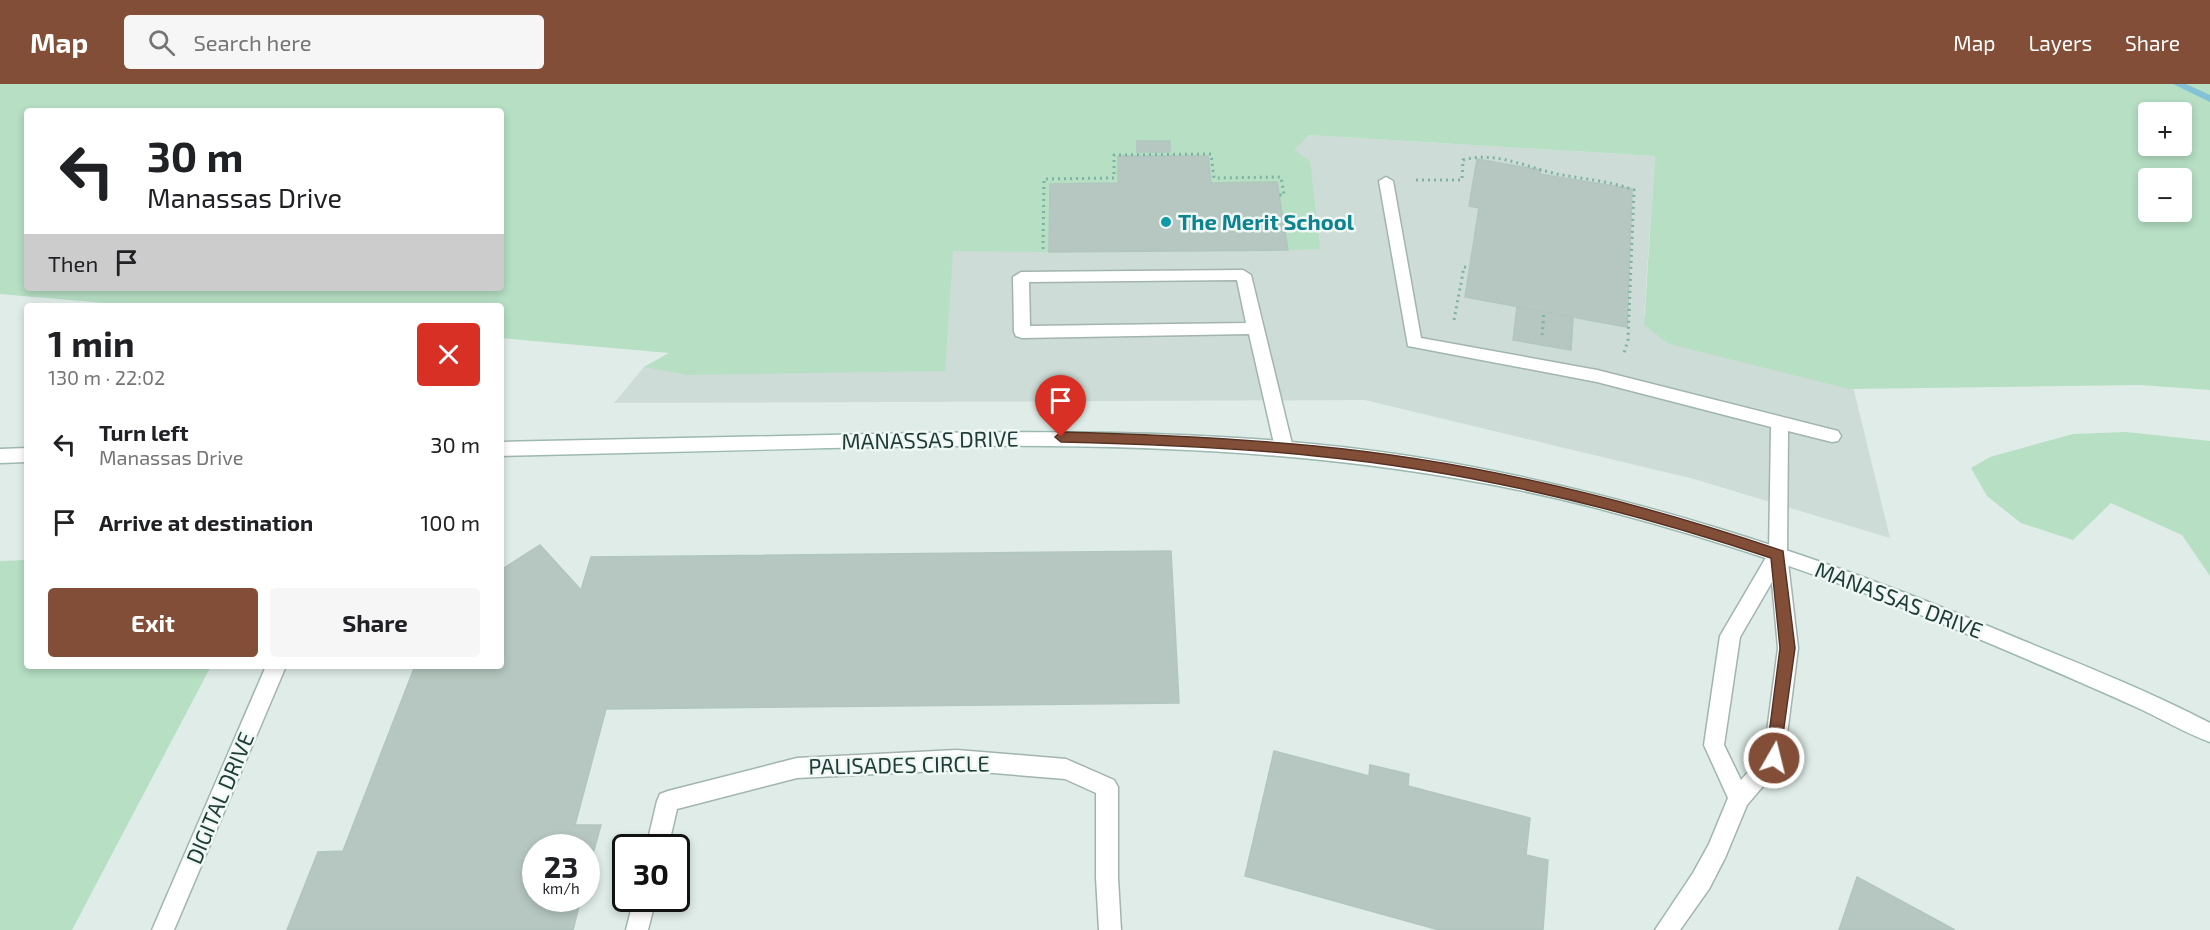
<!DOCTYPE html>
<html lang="en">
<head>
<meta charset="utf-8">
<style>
	:root { --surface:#fff; --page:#f6f6f6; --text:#202124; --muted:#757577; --accent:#834e37 }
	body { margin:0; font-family:"Exo 2",sans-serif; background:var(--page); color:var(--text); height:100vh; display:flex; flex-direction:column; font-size:22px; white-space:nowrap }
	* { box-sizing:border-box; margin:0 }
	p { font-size:20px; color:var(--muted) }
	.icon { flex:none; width:33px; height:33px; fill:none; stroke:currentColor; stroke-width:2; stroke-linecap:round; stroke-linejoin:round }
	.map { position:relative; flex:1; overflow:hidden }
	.sheet { position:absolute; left:24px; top:219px; width:480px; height:366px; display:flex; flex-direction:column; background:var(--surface); border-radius:6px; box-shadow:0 3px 9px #0003 }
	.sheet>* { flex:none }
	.guide { position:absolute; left:24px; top:24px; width:480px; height:183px; border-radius:6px; box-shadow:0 3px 9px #0003; background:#fff; color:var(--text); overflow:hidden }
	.buttons { position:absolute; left:2138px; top:18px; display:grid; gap:12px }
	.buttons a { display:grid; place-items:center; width:54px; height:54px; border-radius:6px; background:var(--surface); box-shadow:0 3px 9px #0003; font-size:30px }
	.speed { position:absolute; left:522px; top:750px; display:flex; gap:12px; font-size:30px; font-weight:700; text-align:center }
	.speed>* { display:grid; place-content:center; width:78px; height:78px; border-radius:50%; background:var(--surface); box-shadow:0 3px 9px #0003; line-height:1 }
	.speed small { font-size:15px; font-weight:400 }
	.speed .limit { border:3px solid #111; border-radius:9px; background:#fff; color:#111 }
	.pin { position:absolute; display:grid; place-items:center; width:51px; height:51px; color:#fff; margin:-62px -26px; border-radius:50% 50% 50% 0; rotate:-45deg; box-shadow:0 0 6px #0007 }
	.pin .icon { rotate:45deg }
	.me { position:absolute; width:66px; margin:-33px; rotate:8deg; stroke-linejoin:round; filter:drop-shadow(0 0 4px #0008) }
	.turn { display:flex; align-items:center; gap:21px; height:126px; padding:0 24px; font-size:27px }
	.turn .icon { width:78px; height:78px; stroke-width:2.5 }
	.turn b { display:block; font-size:42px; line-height:51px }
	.then { display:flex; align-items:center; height:57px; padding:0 24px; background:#0003; gap:12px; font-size:22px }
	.round { display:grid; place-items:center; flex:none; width:63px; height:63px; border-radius:6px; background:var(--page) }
	.headline { display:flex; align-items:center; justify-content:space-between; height:102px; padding:0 24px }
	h1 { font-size:36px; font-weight:700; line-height:45px }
	.action { display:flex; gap:12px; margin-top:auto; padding:12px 24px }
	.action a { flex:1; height:69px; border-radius:6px; background:var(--accent); color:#fff; font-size:24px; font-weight:700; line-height:69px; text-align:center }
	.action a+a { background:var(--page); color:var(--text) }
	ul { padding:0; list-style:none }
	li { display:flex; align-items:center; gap:18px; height:78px; padding:0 24px }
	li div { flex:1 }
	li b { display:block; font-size:22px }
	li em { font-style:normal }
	header { display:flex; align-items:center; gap:36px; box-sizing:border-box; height:84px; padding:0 30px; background:var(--accent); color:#fff }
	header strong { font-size:28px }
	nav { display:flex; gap:33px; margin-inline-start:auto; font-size:21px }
	.search { width:420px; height:54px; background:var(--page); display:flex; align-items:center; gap:15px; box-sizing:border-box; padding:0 21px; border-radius:6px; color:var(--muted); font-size:22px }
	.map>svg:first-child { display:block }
	.built { fill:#cddcd6 }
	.green { fill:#b6dfc4; fill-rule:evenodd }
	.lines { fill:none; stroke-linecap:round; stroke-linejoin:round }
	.stream { fill:#83c2d5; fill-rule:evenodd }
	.building { fill:#b5c7c0; stroke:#b1c6bf; stroke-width:1.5 }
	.lane-casing { stroke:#a2b4af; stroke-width:3 }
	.street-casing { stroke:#a2b4af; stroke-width:3 }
	.secondary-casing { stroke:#9db8b1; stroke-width:3 }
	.path { stroke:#7eb2a5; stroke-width:3; stroke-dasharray:2 4; stroke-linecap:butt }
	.lane { fill:#fff; fill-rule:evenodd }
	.street { fill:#fff; fill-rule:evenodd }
	.secondary { fill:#fff; fill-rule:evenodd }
	.route { fill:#834e37; stroke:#553324; stroke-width:1.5 }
	.culture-dot { fill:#0f9aa8; stroke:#f0f8f5; stroke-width:2 }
	.labels { text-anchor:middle; stroke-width:5; stroke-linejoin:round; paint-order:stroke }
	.culture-label { font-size:22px; font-weight:bold; fill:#0d838f; stroke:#f0f8f5; text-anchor:start }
	.street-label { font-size:22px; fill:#1f3d37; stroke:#f0f8f5 }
</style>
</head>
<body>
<header>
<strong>Map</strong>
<div class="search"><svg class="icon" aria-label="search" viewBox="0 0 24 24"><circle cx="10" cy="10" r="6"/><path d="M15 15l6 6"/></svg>Search here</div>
<nav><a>Map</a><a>Layers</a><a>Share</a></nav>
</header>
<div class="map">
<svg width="2210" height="846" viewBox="0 0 2210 846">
	<rect width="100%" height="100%" fill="#dfece7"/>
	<path class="built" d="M 1309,51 L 1655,72 L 1644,231 L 1847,278 L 1890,454 L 1694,395 L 1365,316 L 614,319 L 644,283 L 886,150 L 1134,55 L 1293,66 Z"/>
	<g class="green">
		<path d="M 0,0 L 2210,0 L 2210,306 L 2140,301 L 1849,305 L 1669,260 L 1644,241 L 1655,72 L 1309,51 L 1294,66 L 1310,77 L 1320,165 L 1288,166 L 1277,98 L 1211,99 L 1207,72 L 1118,72 L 1118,99 L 1050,100 L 1049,168 L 953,167 L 945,287 L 688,291 L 644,283 L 669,269 L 501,254 L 501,222 L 139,222 L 0,210 ZM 27,27 L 501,27 L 501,204 L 27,204 ZM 2148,28 L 2181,28 L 2181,62 L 2148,62 ZM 2148,94 L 2181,94 L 2181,128 L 2148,128 Z"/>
		<path d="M 2126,348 L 2210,357 L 2210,492 L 2182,451 L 2111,419 L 2073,456 L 2021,439 L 1987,412 L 1971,384 L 1990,373 L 2073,350 Z"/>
		<path d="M 27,476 L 27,582 L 211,582 L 72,846 L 0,846 L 0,477 Z"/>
	</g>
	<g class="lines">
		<path class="stream" d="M 2173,0 L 2186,0 L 2210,11 L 2210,18 Z"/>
	</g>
	<g class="building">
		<rect x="1137" y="57" width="33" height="11"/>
		<path d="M 1118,72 L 1208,72 L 1211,99 L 1277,98 L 1288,166 L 1049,168 L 1050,100 L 1118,99 Z"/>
		<path d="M 1477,75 L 1541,86 L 1540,90 L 1632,105 L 1627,243 L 1465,213 L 1479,124 L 1469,122 Z"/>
		<path d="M 1517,223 L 1573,233 L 1571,266 L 1513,256 Z"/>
		<path d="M 540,461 L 581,506 L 591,473 L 1171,467 L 1179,619 L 606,625 L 575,741 L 601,741 L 586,795 L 586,764 L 536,764 L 536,814 L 581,814 L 573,846 L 287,846 L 318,768 L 343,767 L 415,582 L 501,582 L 501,486 Z"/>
		<path d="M 1274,667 L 1369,692 L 1370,681 L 1409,690 L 1408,702 L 1530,734 L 1526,771 L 1548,776 L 1543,846 L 1439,846 L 1245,792 Z"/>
		<path d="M 1857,793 L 1955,846 L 1839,846 Z"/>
	</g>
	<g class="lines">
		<defs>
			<g id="lane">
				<path d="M 1386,93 L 1393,97 L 1421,254 L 1597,286 L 1838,347 L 1841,352 L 1838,357 L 1832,358 L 1788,347 L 1787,470 L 1785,475 L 1778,478 L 1771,475 L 1769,470 L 1771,343 L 1597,298 L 1408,262 L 1379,97 Z"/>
				<path d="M 1243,186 L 1251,191 L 1293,364 L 1290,369 L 1284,371 L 1278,369 L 1275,364 L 1249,250 L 1022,254 L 1016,252 L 1014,248 L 1013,193 L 1021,188 ZM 1237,196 L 1246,239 L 1030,242 L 1029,198 Z"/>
			</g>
			<g id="street">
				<path d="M 1778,462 L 1785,465 L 1787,470 L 1798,564 L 1784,674 L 1781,681 L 1747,721 L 1725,774 L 1709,805 L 1680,846 L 1655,846 L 1693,789 L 1709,760 L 1728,714 L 1704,661 L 1720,552 L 1771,465 ZM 1772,498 L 1778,564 L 1764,670 L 1741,696 L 1724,661 L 1740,553 Z"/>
				<path d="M 266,582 L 286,582 L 174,846 L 152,846 Z"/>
				<path d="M 957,666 L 1066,675 L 1114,696 L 1118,703 L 1118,794 L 1121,846 L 1099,846 L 1096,794 L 1096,709 L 1065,695 L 957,686 L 797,694 L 677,725 L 668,764 L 646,764 L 657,717 L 660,710 L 668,707 L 797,674 Z"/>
				<path d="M 634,814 L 656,814 L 648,846 L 626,846 Z"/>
			</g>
			<g id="secondary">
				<path d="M 920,349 C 1083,347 1247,347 1409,372 C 1620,405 1823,472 2019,555 C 2083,581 2148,607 2210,639 L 2210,658 C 2185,649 2162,635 2138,624 C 2079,597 2019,572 1960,547 C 1843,498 1723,457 1600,425 C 1347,359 1087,358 828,364 C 719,367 610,369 501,372 L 501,358 Z"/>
				<path d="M 27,364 L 27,378 L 0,379 L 0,365 Z"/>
			</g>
		</defs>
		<use href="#lane" class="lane-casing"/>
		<use href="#street" class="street-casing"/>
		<use href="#secondary" class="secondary-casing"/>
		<g class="path">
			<path d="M 1416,96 L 1462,96 L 1463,76 C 1496,67 1526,83 1557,90 C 1583,95 1610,97 1634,106 L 1628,256 L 1624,269"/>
			<path d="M 1043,165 L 1044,95 L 1114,94 L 1114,71 L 1211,70 L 1214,94 L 1281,93 L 1284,111 L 1279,111"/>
			<path d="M 1454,236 L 1464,183 L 1470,184"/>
			<path d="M 1542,251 L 1544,228"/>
		</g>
		<use href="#lane" class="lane"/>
		<use href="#street" class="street"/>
		<use href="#secondary" class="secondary"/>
	</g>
	<path class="route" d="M 1061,348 C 1146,350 1230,354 1315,362 C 1473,377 1632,416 1783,467 L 1795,564 L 1779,679 L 1774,681 L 1768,679 L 1766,674 L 1780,564 L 1771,474 C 1624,425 1470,387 1315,372 C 1231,363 1146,360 1061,358 L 1055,353 Z"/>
	<circle class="culture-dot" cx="1166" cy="138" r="6"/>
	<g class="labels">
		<g class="culture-label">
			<text x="1178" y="146">The Merit School</text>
		</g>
		<g class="street-label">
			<text transform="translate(930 356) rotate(-1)" y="8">MANASSAS DRIVE</text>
			<text transform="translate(1899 516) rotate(21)" y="8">MANASSAS DRIVE</text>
			<text transform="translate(899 681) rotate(-1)" y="8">PALISADES CIRCLE</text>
			<text transform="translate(220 714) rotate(-67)" y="8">DIGITAL DRIVE</text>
		</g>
	</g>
</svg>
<div class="buttons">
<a>+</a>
<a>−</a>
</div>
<div class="speed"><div>23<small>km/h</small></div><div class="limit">30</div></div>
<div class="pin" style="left:1061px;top:353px;background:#d93025"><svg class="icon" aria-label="arrive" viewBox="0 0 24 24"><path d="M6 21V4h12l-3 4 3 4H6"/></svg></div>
<svg class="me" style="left:1774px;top:674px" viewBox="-20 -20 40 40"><circle r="17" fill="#834e37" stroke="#fff" stroke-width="3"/><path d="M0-11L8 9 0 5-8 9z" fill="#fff"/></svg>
<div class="guide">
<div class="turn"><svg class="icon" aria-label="left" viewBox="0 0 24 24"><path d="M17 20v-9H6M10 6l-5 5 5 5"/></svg><div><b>30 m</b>Manassas Drive</div></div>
<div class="then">Then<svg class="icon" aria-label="arrive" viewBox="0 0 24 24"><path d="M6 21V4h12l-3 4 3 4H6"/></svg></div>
</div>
<section class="sheet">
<div class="headline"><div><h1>1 min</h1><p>130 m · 22:02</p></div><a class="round" style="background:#d93025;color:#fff"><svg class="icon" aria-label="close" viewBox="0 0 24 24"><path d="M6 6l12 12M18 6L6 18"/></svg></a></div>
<ul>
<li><svg class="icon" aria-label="left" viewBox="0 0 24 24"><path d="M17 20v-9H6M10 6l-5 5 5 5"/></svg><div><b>Turn left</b><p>Manassas Drive</p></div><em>30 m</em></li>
<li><svg class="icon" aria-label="arrive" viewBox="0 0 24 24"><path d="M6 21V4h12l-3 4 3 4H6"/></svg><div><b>Arrive at destination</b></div><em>100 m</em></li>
</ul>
<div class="action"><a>Exit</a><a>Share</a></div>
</section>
</div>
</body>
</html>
